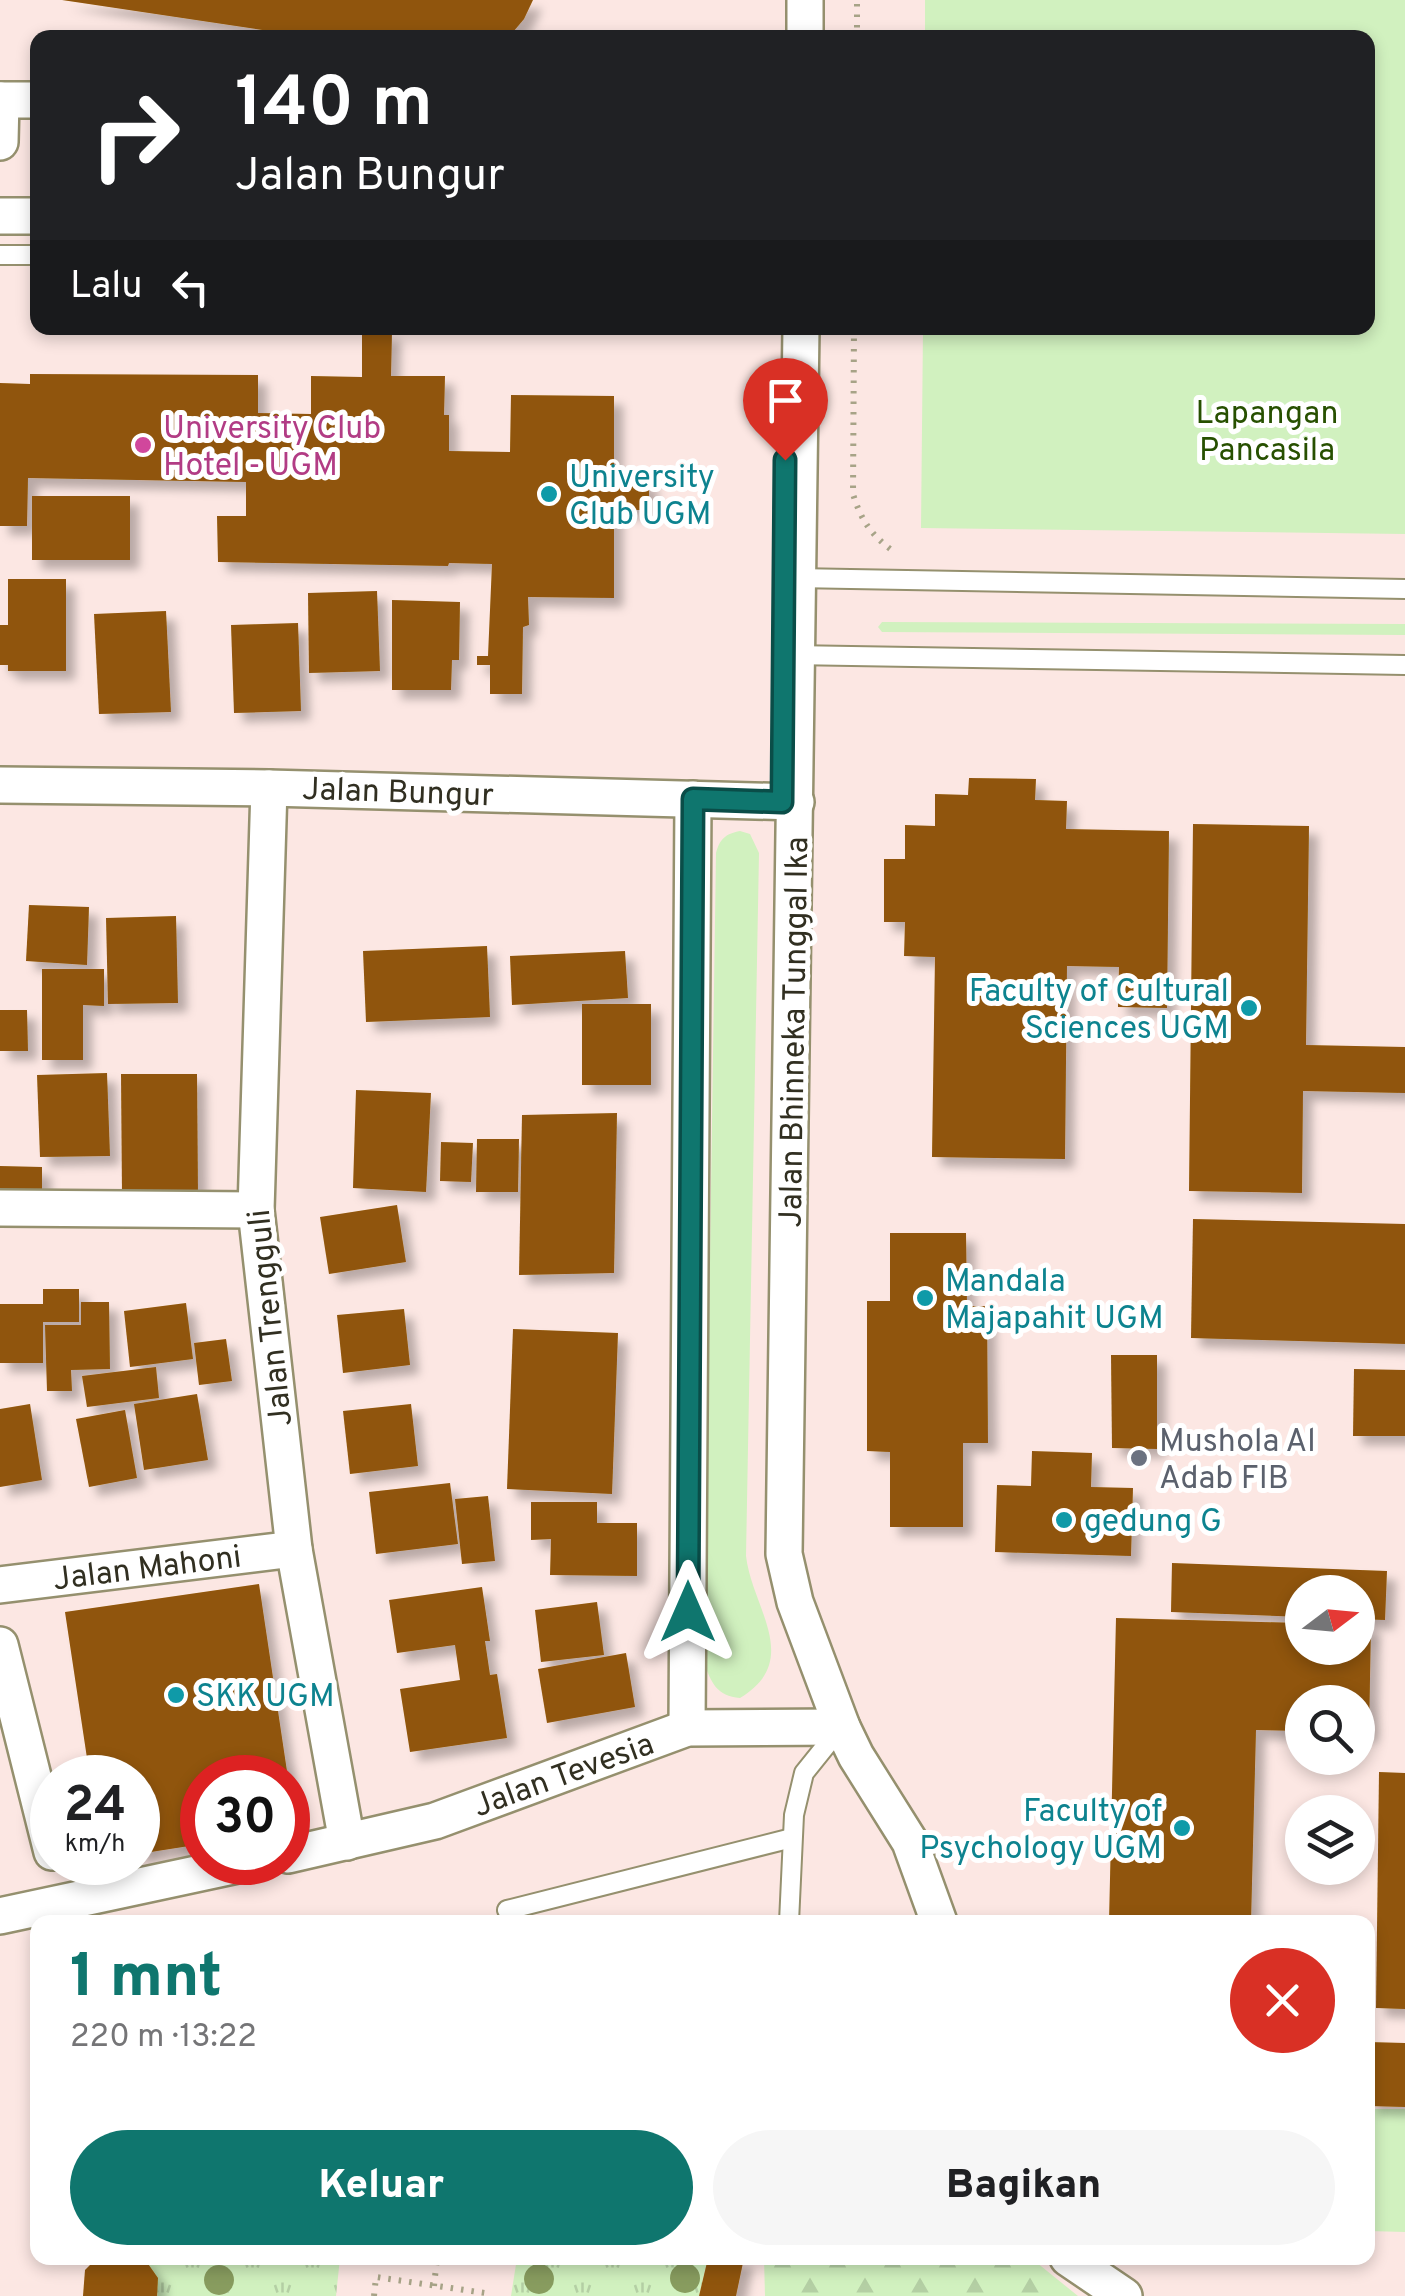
<!DOCTYPE html>
<html lang="id">
<head>
<meta charset="utf-8">
<style>
	:root { --surface:#fff; --page:#f6f6f6; --text:#202124; --muted:#757577; --accent:#0f766e }
	body { margin:0; font-family:Overpass,sans-serif; background:var(--page); color:var(--text); height:100vh; display:flex; flex-direction:column; font-size:38px; white-space:nowrap }
	* { box-sizing:border-box; margin:0 }
	p { font-size:32px; color:var(--muted) }
	.icon { flex:none; width:55px; height:55px; fill:none; stroke:currentColor; stroke-width:2; stroke-linecap:round; stroke-linejoin:round }
	.map { position:relative; flex:1; overflow:hidden }
	.drawer { position:absolute; left:30px; top:1915px; width:1345px; height:350px; display:flex; flex-direction:column; background:var(--surface); border-radius:20px; box-shadow:0 5px 15px #0003 }
	.drawer>* { flex:none }
	.top-card { position:absolute; left:30px; top:30px; width:1345px; height:305px; border-radius:20px; box-shadow:0 5px 15px #0003; background:#202124; color:#fff; overflow:hidden }
	.needle { width:65px; rotate:74deg }
	.fabs { position:absolute; left:1285px; top:1575px; display:grid; gap:20px }
	.fabs a { display:grid; place-items:center; width:90px; height:90px; border-radius:50%; background:var(--surface); box-shadow:0 5px 15px #0003; font-size:50px }
	.speed { position:absolute; left:30px; top:1755px; display:flex; gap:20px; font-size:50px; font-weight:700; text-align:center }
	.speed>* { display:grid; place-content:center; width:130px; height:130px; border-radius:50%; background:var(--surface); box-shadow:0 5px 15px #0003; line-height:1 }
	.speed small { font-size:25px; font-weight:400 }
	.speed .limit { border:15px solid #d22; background:#fff; color:#111 }
	.pin { position:absolute; display:grid; place-items:center; width:85px; height:85px; color:#fff; margin:-102px -42px; border-radius:50% 50% 50% 0; rotate:-45deg; box-shadow:0 0 10px #0007 }
	.pin .icon { rotate:45deg }
	.me { position:absolute; width:110px; margin:-55px; rotate:0deg; stroke-linejoin:round; filter:drop-shadow(0 0 8px #0008) }
	.turn { display:flex; align-items:center; gap:35px; height:210px; padding:0 40px; font-size:45px }
	.turn .icon { width:130px; height:130px; stroke-width:2.5 }
	.turn b { display:block; font-size:70px; line-height:85px }
	.then { display:flex; align-items:center; height:95px; padding:0 40px; background:#0003; gap:20px; font-size:38px }
	.round { display:grid; place-items:center; flex:none; width:105px; height:105px; border-radius:52px; background:var(--page) }
	.head { display:flex; align-items:center; justify-content:space-between; height:170px; padding:0 40px }
	h1 { font-size:60px; font-weight:800; line-height:75px; color:var(--accent) }
	.primary-button { display:flex; gap:20px; margin-top:auto; padding:20px 40px }
	.primary-button a { flex:1; height:115px; border-radius:60px; background:var(--accent); color:#fff; font-size:40px; font-weight:800; line-height:115px; text-align:center }
	.primary-button a+a { background:var(--page); color:var(--text) }
	.map>svg:first-child { display:block }
	.education { fill:#fce7e3; fill-rule:evenodd }
	.grass { fill:url(#grass-tufts) }
	.forest { fill:url(#forest-firs) }
	.park { fill:#d1f1bf }
	.building { fill:#905508; filter:url(#shadow) }
	.lines { fill:none; stroke-linecap:round; stroke-linejoin:round }
	.lane-casing { stroke:#95906e; stroke-width:22 }
	.street-casing { stroke:#95906e; stroke-width:40 }
	.path { stroke:#a7a387; stroke-width:6; stroke-dasharray:2.5 8; stroke-linecap:butt }
	.lane { stroke:#fff; stroke-width:18 }
	.street { stroke:#fff; stroke-width:35 }
	.tree { fill:#889c5f }
	.route-casing { stroke:#0a4d48; stroke-width:25 }
	.route { stroke:#0f766e; stroke-width:18 }
	.hotel-dot { fill:#d1479c; stroke:#fff; stroke-width:4 }
	.culture-dot { fill:#0f9aa8; stroke:#fff; stroke-width:4 }
	.worship-dot { fill:#6b7280; stroke:#fff; stroke-width:4 }
	.labels { text-anchor:middle; stroke-width:10; stroke-linejoin:round; paint-order:stroke }
	.park-label { font-size:32px; fill:#275000; stroke:#fff }
	.hotel-label { font-size:32px; fill:#b23c85; stroke:#fff; text-anchor:start }
	.culture-label { font-size:32px; fill:#0d838f; stroke:#fff; text-anchor:start }
	.street-label { font-size:32px; fill:#312f21; stroke:#fff }
	.worship-label { font-size:32px; fill:#5b616d; stroke:#fff; text-anchor:start }
</style>
</head>
<body>
<div class="map">
<svg width="1405" height="2296" viewBox="0 0 1405 2296">
	<defs>
		<pattern id="grass-tufts" width="24" height="20" patternUnits="userSpaceOnUse" patternTransform="scale(2.5)"><rect width="24" height="20" fill="#d1f1bf"/><path d="M3 7l-1-3M5 7V3M7 7l1-3M15 17l-1-3M17 17v-4M19 17l1-3" fill="none" stroke="#b4cfa4"/></pattern>
		<pattern id="forest-firs" width="22" height="20" patternUnits="userSpaceOnUse" patternTransform="scale(2.5)"><rect width="22" height="20" fill="#d1f1bf"/><path d="M5 1l3.5 6h-7zM16 11l3.5 6h-7z" fill="#b4cfa4"/></pattern>
		<filter id="shadow"><feDropShadow dx="9" dy="9" stdDeviation="5" flood-color="#0004"/></filter>
	</defs>
	<rect width="100%" height="100%" fill="#fef8d3"/>
	<path class="education" d="M 0,0 L 1405,0 L 1405,2296 L 0,2296 ZM 38,38 L 1368,38 L 1368,328 L 38,328 ZM 1302,1592 L 1358,1592 L 1358,1648 L 1302,1648 ZM 1302,1702 L 1358,1702 L 1358,1758 L 1302,1758 ZM 52,1778 L 138,1778 L 138,1862 L 52,1862 ZM 202,1778 L 288,1778 L 288,1862 L 202,1862 ZM 1302,1812 L 1358,1812 L 1358,1868 L 1302,1868 ZM 38,1922 L 1368,1922 L 1368,2258 L 38,2258 Z"/>
	<g class="grass">
		<path d="M 144,2258 L 340,2258 L 336,2296 L 157,2296 L 157,2278 Z"/>
		<path d="M 517,2258 L 708,2258 L 699,2296 L 511,2296 Z"/>
	</g>
	<path class="forest" d="M 764,2258 L 1031,2258 L 1078,2296 L 765,2296 Z"/>
	<g class="park">
		<path d="M 925,0 L 1405,0 L 1405,534 L 921,528 L 923,328 L 1368,328 L 1368,38 L 925,37 Z"/>
		<path d="M 882,622 L 1405,624 L 1405,635 L 882,632 L 878,627 Z"/>
		<path d="M 740,831 L 750,834 L 759,853 L 746,1556 C 752,1608 803,1660 740,1698 C 717,1696 711,1683 704,1662 L 716,853 C 720,839 725,834 740,831 Z"/>
		<path d="M 1368,2109 L 1405,2109 L 1405,2232 L 1368,2231 Z"/>
	</g>
	<g class="building">
		<path d="M 62,0 L 533,0 L 524,19 L 508,38 L 316,38 Z"/>
		<path d="M 362,332 L 392,332 L 391,376 L 445,376 L 444,415 L 449,415 L 449,451 L 510,452 L 511,395 L 614,396 L 614,478 L 649,479 L 649,510 L 614,510 L 614,598 L 528,597 L 529,625 L 523,627 L 522,694 L 490,694 L 490,665 L 477,665 L 477,656 L 488,656 L 492,564 L 449,563 L 448,566 L 218,562 L 217,516 L 246,516 L 246,482 L 28,478 L 27,526 L 0,526 L 0,383 L 30,384 L 30,374 L 258,375 L 258,413 L 311,414 L 311,376 L 362,377 Z"/>
		<rect x="32" y="496" width="98" height="64"/>
		<path d="M 8,579 L 66,579 L 66,671 L 8,671 L 8,665 L 0,665 L 0,625 L 8,625 Z"/>
		<path d="M 377,591 L 380,671 L 309,673 L 308,593 Z"/>
		<path d="M 392,600 L 460,602 L 459,660 L 452,660 L 451,690 L 392,690 Z"/>
		<path d="M 166,611 L 171,712 L 99,714 L 94,614 Z"/>
		<path d="M 298,623 L 301,711 L 234,713 L 231,625 Z"/>
		<path d="M 969,778 L 1036,779 L 1035,800 L 1067,801 L 1066,829 L 1169,831 L 1167,1008 L 1118,1007 L 1119,967 L 1067,966 L 1065,1159 L 932,1157 L 935,957 L 904,956 L 905,922 L 884,922 L 884,859 L 905,859 L 905,825 L 935,826 L 935,794 L 968,795 Z"/>
		<path d="M 1193,824 L 1309,826 L 1306,1045 L 1405,1047 L 1405,1093 L 1303,1091 L 1302,1193 L 1189,1191 Z"/>
		<path d="M 29,905 L 89,907 L 87,965 L 26,961 Z"/>
		<path d="M 176,916 L 178,1003 L 108,1004 L 106,918 Z"/>
		<path d="M 487,946 L 490,1017 L 366,1022 L 363,951 Z"/>
		<path d="M 625,951 L 628,998 L 512,1005 L 510,956 Z"/>
		<path d="M 42,969 L 104,969 L 104,1006 L 83,1005 L 83,1060 L 42,1060 Z"/>
		<rect x="582" y="1004" width="69" height="81"/>
		<path d="M 0,1010 L 27,1010 L 28,1051 L 0,1051 Z"/>
		<path d="M 107,1073 L 110,1156 L 40,1157 L 37,1075 Z"/>
		<path d="M 121,1074 L 197,1074 L 198,1195 L 122,1195 Z"/>
		<path d="M 356,1090 L 431,1093 L 426,1192 L 353,1188 Z"/>
		<path d="M 617,1113 L 614,1273 L 519,1275 L 522,1115 Z"/>
		<path d="M 477,1139 L 519,1139 L 518,1192 L 476,1192 Z"/>
		<path d="M 441,1142 L 473,1143 L 471,1182 L 440,1181 Z"/>
		<path d="M 0,1166 L 42,1167 L 42,1200 L 0,1199 Z"/>
		<path d="M 397,1205 L 406,1262 L 329,1274 L 320,1217 Z"/>
		<path d="M 1193,1219 L 1405,1224 L 1405,1344 L 1191,1338 Z"/>
		<path d="M 890,1233 L 966,1233 L 967,1306 L 987,1306 L 988,1443 L 963,1443 L 963,1527 L 890,1527 L 890,1452 L 867,1451 L 867,1301 L 890,1301 Z"/>
		<path d="M 43,1289 L 79,1289 L 79,1322 L 43,1322 L 43,1363 L 0,1363 L 0,1304 L 43,1304 Z"/>
		<path d="M 81,1302 L 109,1302 L 110,1369 L 71,1370 L 72,1391 L 47,1391 L 45,1325 L 81,1325 Z"/>
		<path d="M 186,1303 L 193,1359 L 130,1367 L 124,1311 Z"/>
		<path d="M 404,1309 L 410,1365 L 343,1373 L 337,1315 Z"/>
		<path d="M 513,1329 L 618,1333 L 612,1494 L 507,1489 Z"/>
		<path d="M 226,1339 L 232,1381 L 199,1385 L 194,1343 Z"/>
		<path d="M 1111,1355 L 1157,1355 L 1157,1449 L 1112,1448 Z"/>
		<path d="M 156,1367 L 159,1398 L 87,1407 L 82,1376 Z"/>
		<path d="M 1354,1369 L 1405,1370 L 1405,1436 L 1353,1436 Z"/>
		<path d="M 197,1394 L 208,1460 L 144,1470 L 134,1404 Z"/>
		<path d="M 30,1404 L 42,1480 L 0,1487 L 0,1409 Z"/>
		<path d="M 411,1404 L 418,1466 L 350,1474 L 343,1411 Z"/>
		<path d="M 125,1410 L 137,1478 L 89,1487 L 76,1419 Z"/>
		<path d="M 1032,1451 L 1092,1453 L 1091,1487 L 1133,1488 L 1131,1556 L 995,1552 L 997,1485 L 1031,1486 Z"/>
		<path d="M 450,1483 L 458,1544 L 376,1554 L 369,1492 Z"/>
		<path d="M 488,1496 L 495,1561 L 462,1564 L 455,1499 Z"/>
		<path d="M 531,1502 L 597,1502 L 597,1523 L 637,1523 L 637,1576 L 550,1575 L 551,1539 L 531,1540 Z"/>
		<path d="M 1172,1563 L 1387,1571 L 1385,1620 L 1358,1619 L 1358,1592 L 1302,1592 L 1302,1617 L 1171,1612 Z"/>
		<path d="M 259,1584 L 288,1778 L 202,1778 L 202,1844 L 138,1854 L 138,1778 L 90,1778 L 65,1612 Z"/>
		<path d="M 482,1587 L 490,1641 L 485,1641 L 490,1675 L 497,1674 L 507,1738 L 410,1752 L 400,1689 L 460,1680 L 455,1645 L 397,1653 L 389,1600 Z"/>
		<path d="M 597,1602 L 604,1655 L 541,1662 L 535,1610 Z"/>
		<path d="M 1116,1618 L 1302,1623 L 1302,1648 L 1358,1648 L 1358,1624 L 1371,1625 L 1369,1733 L 1358,1733 L 1358,1702 L 1302,1702 L 1302,1731 L 1256,1730 L 1251,1922 L 1109,1922 Z"/>
		<path d="M 626,1653 L 635,1707 L 547,1723 L 538,1669 Z"/>
		<path d="M 1379,1772 L 1405,1773 L 1405,2009 L 1376,2008 Z"/>
		<path d="M 290,1789 L 296,1830 L 288,1831 L 288,1790 Z"/>
		<path d="M 1368,2042 L 1405,2043 L 1405,2107 L 1368,2106 Z"/>
		<path d="M 97,2258 L 144,2258 L 158,2278 L 157,2296 L 83,2296 L 85,2270 Z"/>
		<path d="M 708,2258 L 744,2258 L 736,2296 L 699,2296 Z"/>
	</g>
	<g class="lines">
		<defs>
			<g id="lane">
				<path d="M 0,255 L 38,255"/>
				<path d="M 795,578 L 1405,589"/>
				<path d="M 791,655 L 1405,665"/>
				<path d="M 507,1910 L 792,1838"/>
				<path d="M 789,1922 L 794,1815 L 804,1773 L 841,1727"/>
			</g>
			<g id="street">
				<path d="M 805,38 L 805,0"/>
				<path d="M 0,100 L 38,100"/>
				<path d="M 0,142 L 1,100"/>
				<path d="M 0,216 L 38,216"/>
				<path d="M 801,328 L 784,1554 L 795,1602 L 842,1727 L 856,1756 L 910,1842 L 939,1922"/>
				<path d="M 0,785 L 269,788 L 796,802"/>
				<path d="M 269,788 L 256,1210 L 294,1549 L 347,1842"/>
				<path d="M 0,1208 L 256,1210"/>
				<path d="M 0,1585 L 294,1549"/>
				<path d="M 0,1645 L 52,1852"/>
				<path d="M 687,1728 L 693,799"/>
				<path d="M 288,1855 L 435,1821 L 687,1728 L 842,1727"/>
				<path d="M 0,1916 L 252,1862"/>
				<path d="M 1068,2258 L 1124,2296"/>
			</g>
		</defs>
		<use href="#lane" class="lane-casing"/>
		<use href="#street" class="street-casing"/>
		<g class="path">
			<path d="M 857,38 L 857,0"/>
			<path d="M 854,328 L 853,494 C 861,520 871,535 893,551"/>
			<path d="M 434,2286 L 437,2258"/>
			<path d="M 374,2296 L 376,2277 L 485,2293 L 484,2296"/>
		</g>
		<use href="#lane" class="lane"/>
		<use href="#street" class="street"/>
	</g>
	<g class="tree">
		<circle cx="685" cy="2278" r="15"/>
		<circle cx="539" cy="2279" r="15"/>
		<circle cx="219" cy="2280" r="15"/>
	</g>
	<g class="lines">
		<defs>
			<path id="route" d="M 688,1612 L 693,799 L 782,802 L 785,460"/>
		</defs>
		<use href="#route" class="route-casing"/>
		<use href="#route" class="route"/>
	</g>
	<circle class="hotel-dot" cx="143" cy="445" r="10"/>
	<g class="culture-dot">
		<circle cx="549" cy="494" r="10"/>
		<circle cx="1249" cy="1008" r="10"/>
		<circle cx="925" cy="1298" r="10"/>
		<circle cx="1064" cy="1520" r="10"/>
		<circle cx="176" cy="1695" r="10"/>
		<circle cx="1182" cy="1828" r="10"/>
	</g>
	<circle class="worship-dot" cx="1139" cy="1458" r="10"/>
	<g class="labels">
		<g class="park-label">
			<text x="1267" y="423">Lapangan<tspan x="1267" dy="37">Pancasila</tspan></text>
		</g>
		<g class="hotel-label">
			<text x="163" y="438">University Club<tspan x="163" dy="37">Hotel - UGM</tspan></text>
		</g>
		<g class="culture-label">
			<text x="569" y="487">University<tspan x="569" dy="37">Club UGM</tspan></text>
			<text x="1229" y="1001" text-anchor="end">Faculty of Cultural<tspan x="1229" dy="37">Sciences UGM</tspan></text>
			<text x="945" y="1291">Mandala<tspan x="945" dy="37">Majapahit UGM</tspan></text>
			<text x="1084" y="1531">gedung G</text>
			<text x="196" y="1706">SKK UGM</text>
			<text x="1162" y="1821" text-anchor="end">Faculty of<tspan x="1162" dy="37">Psychology UGM</tspan></text>
		</g>
		<g class="street-label">
			<text transform="translate(398 791) rotate(2)" y="11">Jalan Bungur</text>
			<text transform="translate(793 1032) rotate(-89)" y="11">Jalan Bhinneka Tunggal Ika</text>
			<text transform="translate(269 1318) rotate(-96)" y="11">Jalan Trengguli</text>
			<text transform="translate(147 1567) rotate(-7)" y="11">Jalan Mahoni</text>
			<text transform="translate(563 1774) rotate(-20)" y="11">Jalan Tevesia</text>
		</g>
		<g class="worship-label">
			<text x="1159" y="1451">Mushola Al<tspan x="1159" dy="37">Adab FIB</tspan></text>
		</g>
	</g>
</svg>
<div class="fabs">
<a><svg class="needle" viewBox="-14 -14 28 28"><path d="M0-13l5 13h-10z" fill="#e53935"/><path d="M0 13l5-13h-10z" fill="#757577"/></svg></a>
<a><svg class="icon" aria-label="search" viewBox="0 0 24 24"><circle cx="10" cy="10" r="6"/><path d="M15 15l6 6"/></svg></a>
<a><svg class="icon" aria-label="layers" viewBox="0 0 24 24"><path d="M12 4l9 5-9 5-9-5zM3 14l9 5 9-5"/></svg></a>
</div>
<div class="speed"><div>24<small>km/h</small></div><div class="limit">30</div></div>
<div class="pin" style="left:785px;top:460px;background:#d93025"><svg class="icon" aria-label="arrive" viewBox="0 0 24 24"><path d="M6 21V4h12l-3 4 3 4H6"/></svg></div>
<svg class="me" style="left:688px;top:1612px" viewBox="-20 -20 40 40"><path d="M0-17L14 15 0 8-14 15z" fill="#0f766e" stroke="#fff" stroke-width="4"/></svg>
<div class="top-card">
<div class="turn"><svg class="icon" aria-label="right" viewBox="0 0 24 24"><path d="M7 20v-9h11M14 6l5 5-5 5"/></svg><div><b>140 m</b>Jalan Bungur</div></div>
<div class="then">Lalu<svg class="icon" aria-label="left" viewBox="0 0 24 24"><path d="M17 20v-9H6M10 6l-5 5 5 5"/></svg></div>
</div>
<section class="drawer">
<div class="head"><div><h1>1 mnt</h1><p>220 m · 13:22</p></div><a class="round" style="background:#d93025;color:#fff"><svg class="icon" aria-label="close" viewBox="0 0 24 24"><path d="M6 6l12 12M18 6L6 18"/></svg></a></div>
<div class="primary-button"><a>Keluar</a><a>Bagikan</a></div>
</section>
</div>
</body>
</html>
